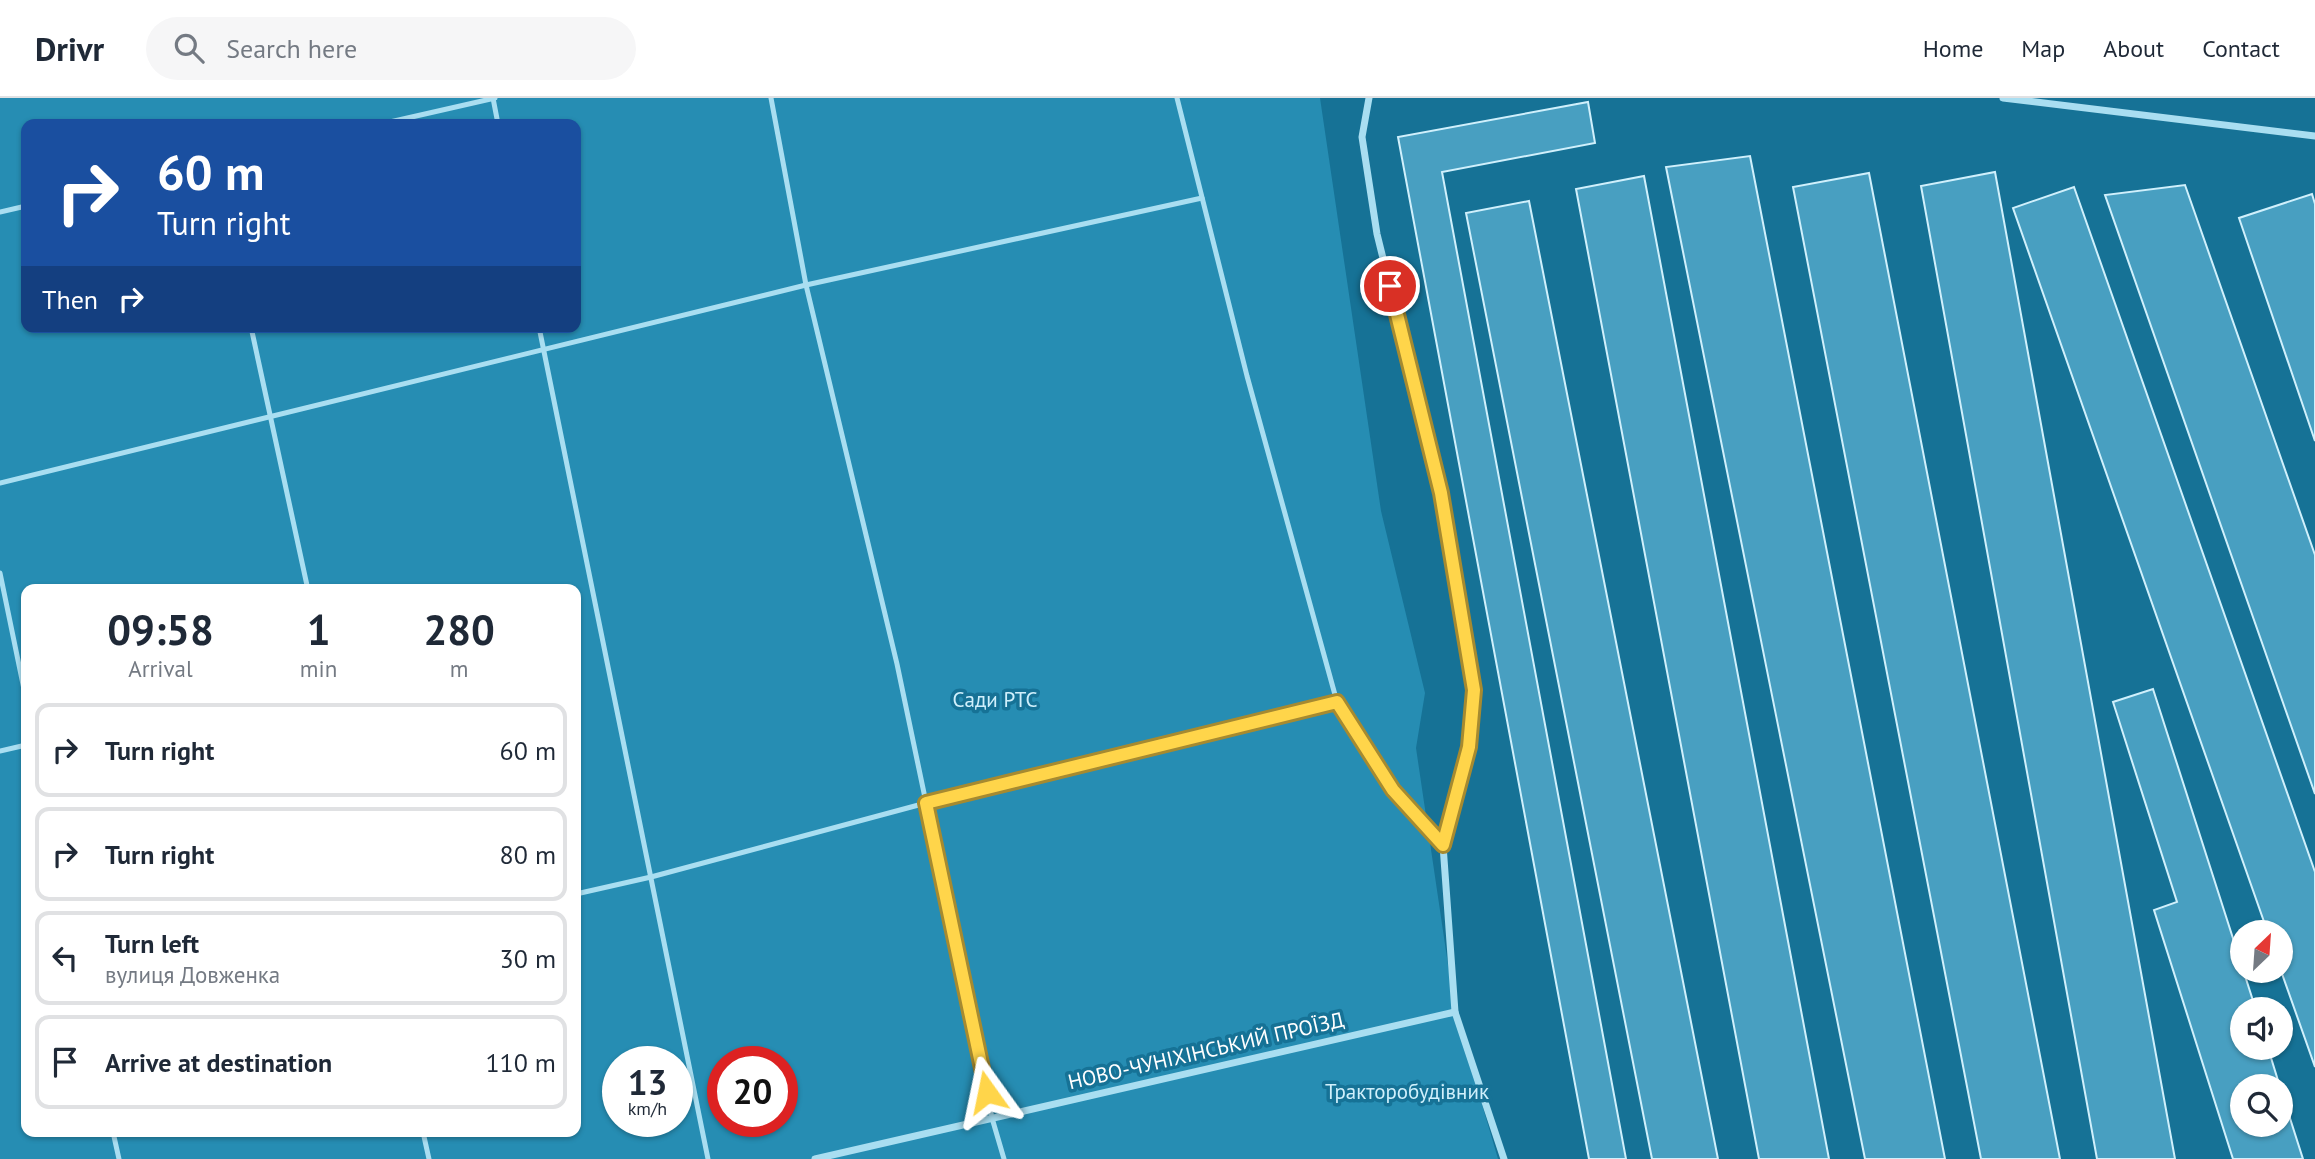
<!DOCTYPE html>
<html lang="en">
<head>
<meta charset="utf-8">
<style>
	:root { --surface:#fff; --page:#f6f6f7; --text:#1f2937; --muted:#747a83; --line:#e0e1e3 }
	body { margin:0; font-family:"PT Sans",sans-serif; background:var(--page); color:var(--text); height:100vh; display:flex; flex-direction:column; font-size:26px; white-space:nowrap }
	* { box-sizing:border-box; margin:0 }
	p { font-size:23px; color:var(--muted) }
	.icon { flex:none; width:38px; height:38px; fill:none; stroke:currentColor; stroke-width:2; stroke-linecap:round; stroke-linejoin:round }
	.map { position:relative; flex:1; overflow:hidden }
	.side { position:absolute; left:21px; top:486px; width:560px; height:553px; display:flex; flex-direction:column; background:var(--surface); border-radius:14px; box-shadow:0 2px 5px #0004 }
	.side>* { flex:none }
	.top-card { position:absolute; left:21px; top:21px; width:560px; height:214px; border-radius:14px; box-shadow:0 2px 5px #0004; background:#1a4fa0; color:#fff; overflow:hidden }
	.needle { width:46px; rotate:25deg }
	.fabs { position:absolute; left:2230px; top:822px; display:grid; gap:14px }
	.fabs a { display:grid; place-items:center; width:63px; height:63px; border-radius:50%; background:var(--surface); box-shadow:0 2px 5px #0004; font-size:35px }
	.speed { position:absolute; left:602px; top:948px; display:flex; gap:14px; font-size:35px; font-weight:700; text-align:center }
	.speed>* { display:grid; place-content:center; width:91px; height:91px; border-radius:50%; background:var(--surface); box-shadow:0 2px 5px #0004; line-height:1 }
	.speed small { font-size:18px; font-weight:400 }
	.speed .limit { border:10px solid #d22; background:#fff; color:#111 }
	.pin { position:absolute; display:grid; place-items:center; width:60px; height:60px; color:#fff; margin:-30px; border:4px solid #fff; border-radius:50%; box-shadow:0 2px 7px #0007 }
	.me { position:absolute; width:77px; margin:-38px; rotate:348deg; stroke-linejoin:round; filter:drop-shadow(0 0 5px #0008) }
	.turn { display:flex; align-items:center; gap:24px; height:147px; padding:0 21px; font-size:32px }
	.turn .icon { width:91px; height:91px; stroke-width:2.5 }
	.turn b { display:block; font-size:49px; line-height:60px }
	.then { display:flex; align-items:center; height:66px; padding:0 21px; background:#0003; gap:14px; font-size:26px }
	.eta { display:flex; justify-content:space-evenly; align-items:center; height:119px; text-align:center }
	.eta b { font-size:42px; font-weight:700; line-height:49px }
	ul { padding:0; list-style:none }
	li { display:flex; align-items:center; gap:21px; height:94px; margin:0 14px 10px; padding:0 7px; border:4px solid var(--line); border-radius:14px }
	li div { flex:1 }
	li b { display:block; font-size:26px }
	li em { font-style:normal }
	header { display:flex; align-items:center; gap:42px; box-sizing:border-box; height:98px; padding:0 35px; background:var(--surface); border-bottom:2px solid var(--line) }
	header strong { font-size:33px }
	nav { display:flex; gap:38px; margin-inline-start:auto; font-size:24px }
	.search { width:490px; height:63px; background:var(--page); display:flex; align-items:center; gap:18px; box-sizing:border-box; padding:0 24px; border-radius:38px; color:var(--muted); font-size:26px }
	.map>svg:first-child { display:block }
	.green { fill:#268db3; fill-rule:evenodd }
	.building { fill:#489fc1; stroke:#d0f0fc; stroke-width:2 }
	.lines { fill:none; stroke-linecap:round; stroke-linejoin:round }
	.service { stroke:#a9def1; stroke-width:5 }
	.minor { stroke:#a9def1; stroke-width:7 }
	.route-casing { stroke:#a68a30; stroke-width:18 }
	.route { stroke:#ffd54a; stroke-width:12 }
	.labels { text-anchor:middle; stroke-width:7; stroke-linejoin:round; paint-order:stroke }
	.park-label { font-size:21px; fill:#d0f0fc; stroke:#167296 }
	.street-label { font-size:21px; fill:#fff; stroke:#167296 }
</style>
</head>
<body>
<header>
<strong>Drivr</strong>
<div class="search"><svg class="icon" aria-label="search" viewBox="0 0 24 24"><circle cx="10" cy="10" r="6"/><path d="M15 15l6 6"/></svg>Search here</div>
<nav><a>Home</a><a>Map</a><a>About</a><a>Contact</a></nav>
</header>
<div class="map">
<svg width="2315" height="1061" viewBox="0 0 2315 1061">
	<rect width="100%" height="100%" fill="#167296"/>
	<path class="green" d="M 0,0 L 1320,0 L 1381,413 L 1425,595 L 1416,650 L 1455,914 L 1498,1061 L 0,1061 ZM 26,26 L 576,26 L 576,229 L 26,229 ZM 26,492 L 576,492 L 576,1034 L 26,1034 ZM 618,964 L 677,964 L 677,1024 L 618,1024 ZM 723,964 L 782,964 L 782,1024 L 723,1024 Z"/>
	<g class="building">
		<path d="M 1588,4 L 1595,45 L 1442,74 L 1626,1061 L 1589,1061 L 1398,39 Z"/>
		<path d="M 1750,58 L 1945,1061 L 1865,1061 L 1666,69 Z"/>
		<path d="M 1995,74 L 2175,1061 L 2097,1061 L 1921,88 Z"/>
		<path d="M 1869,75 L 2060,1061 L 1981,1061 L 1793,89 Z"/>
		<path d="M 1644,78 L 1829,1061 L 1759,1061 L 1576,91 Z"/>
		<path d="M 2185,87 L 2315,457 L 2315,696 L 2105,97 Z"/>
		<path d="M 2074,89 L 2315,774 L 2315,969 L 2280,870 L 2280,835 L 2268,835 L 2013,110 Z"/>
		<path d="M 2312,96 L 2315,106 L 2315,343 L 2239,120 Z"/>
		<path d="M 1529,103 L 1718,1061 L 1652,1061 L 1466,115 Z"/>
		<path d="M 2153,591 L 2256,912 L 2242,912 L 2242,950 L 2268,950 L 2280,989 L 2242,989 L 2242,1027 L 2280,1027 L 2280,989 L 2303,1061 L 2233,1061 L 2154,812 L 2177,804 L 2113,604 Z"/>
	</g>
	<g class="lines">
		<g class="service">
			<path d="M 493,0 L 498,26"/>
			<path d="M 771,0 L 806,187 L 897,566 L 992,1020 L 1004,1061"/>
			<path d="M 1177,0 L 1247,278 L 1337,604 L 1393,692 L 1443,747"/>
			<path d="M 381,26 L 495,0"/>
			<path d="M 0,114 L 26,108"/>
			<path d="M 251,229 L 308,492"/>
			<path d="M 539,229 L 708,1061"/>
			<path d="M 0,385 L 806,187 L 1202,100"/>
			<path d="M 0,475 L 26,601"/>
			<path d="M 0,653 L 26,647"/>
			<path d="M 576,796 L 651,779 L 926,705 L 1337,604"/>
			<path d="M 113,1034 L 119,1061"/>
			<path d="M 423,1034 L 429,1061"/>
		</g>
		<g class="minor">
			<path d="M 1369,0 L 1362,39 L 1377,136 L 1441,395 L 1474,592 L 1469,649 L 1443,747 L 1455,914 L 1504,1061"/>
			<path d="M 2003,0 L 2315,38"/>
			<path d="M 815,1061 L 1455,914"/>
		</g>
	</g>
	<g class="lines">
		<defs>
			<path id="route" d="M 987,994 L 926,705 L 1337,604 L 1393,692 L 1443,747 L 1469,649 L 1474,592 L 1441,395 L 1390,188"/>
		</defs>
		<use href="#route" class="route-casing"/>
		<use href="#route" class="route"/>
	</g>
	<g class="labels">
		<g class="park-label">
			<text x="995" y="609">Сади РТС</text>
			<text x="1407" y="1001">Тракторобудівник</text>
		</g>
		<g class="street-label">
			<text transform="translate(1206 953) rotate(-13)" y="7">НОВО-ЧУНІХІНСЬКИЙ ПРОЇЗД</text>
		</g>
	</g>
</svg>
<div class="fabs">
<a><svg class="needle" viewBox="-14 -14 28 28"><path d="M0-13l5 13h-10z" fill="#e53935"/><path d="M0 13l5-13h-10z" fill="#747a83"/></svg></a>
<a><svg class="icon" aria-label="sound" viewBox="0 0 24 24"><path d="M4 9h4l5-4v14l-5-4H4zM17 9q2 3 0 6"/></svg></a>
<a><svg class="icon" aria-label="search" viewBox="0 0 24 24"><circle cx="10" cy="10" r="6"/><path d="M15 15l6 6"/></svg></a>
</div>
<div class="speed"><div>13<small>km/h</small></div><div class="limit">20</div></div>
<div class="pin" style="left:1390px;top:188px;background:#d93025"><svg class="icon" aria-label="arrive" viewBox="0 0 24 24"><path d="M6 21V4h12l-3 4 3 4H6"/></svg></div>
<svg class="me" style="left:987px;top:994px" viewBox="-20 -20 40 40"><path d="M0-17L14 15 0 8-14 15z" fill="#ffd54a" stroke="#fff" stroke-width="4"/></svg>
<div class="top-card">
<div class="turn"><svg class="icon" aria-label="right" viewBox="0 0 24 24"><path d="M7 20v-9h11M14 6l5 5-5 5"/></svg><div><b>60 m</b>Turn right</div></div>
<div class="then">Then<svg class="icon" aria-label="right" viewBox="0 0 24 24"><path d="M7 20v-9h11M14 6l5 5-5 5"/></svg></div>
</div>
<section class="side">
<div class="eta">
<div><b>09:58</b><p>Arrival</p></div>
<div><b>1</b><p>min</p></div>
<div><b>280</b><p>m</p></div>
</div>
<ul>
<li><svg class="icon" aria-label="right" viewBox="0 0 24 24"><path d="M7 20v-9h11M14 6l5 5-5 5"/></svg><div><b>Turn right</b></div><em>60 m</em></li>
<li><svg class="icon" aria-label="right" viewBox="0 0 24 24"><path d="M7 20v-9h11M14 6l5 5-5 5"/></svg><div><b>Turn right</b></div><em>80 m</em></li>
<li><svg class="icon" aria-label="left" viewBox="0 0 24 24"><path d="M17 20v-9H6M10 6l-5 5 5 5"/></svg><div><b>Turn left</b><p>вулиця Довженка</p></div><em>30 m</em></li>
<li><svg class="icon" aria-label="arrive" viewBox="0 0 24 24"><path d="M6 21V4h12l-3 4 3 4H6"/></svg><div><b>Arrive at destination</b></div><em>110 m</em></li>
</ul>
</section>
</div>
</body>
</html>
